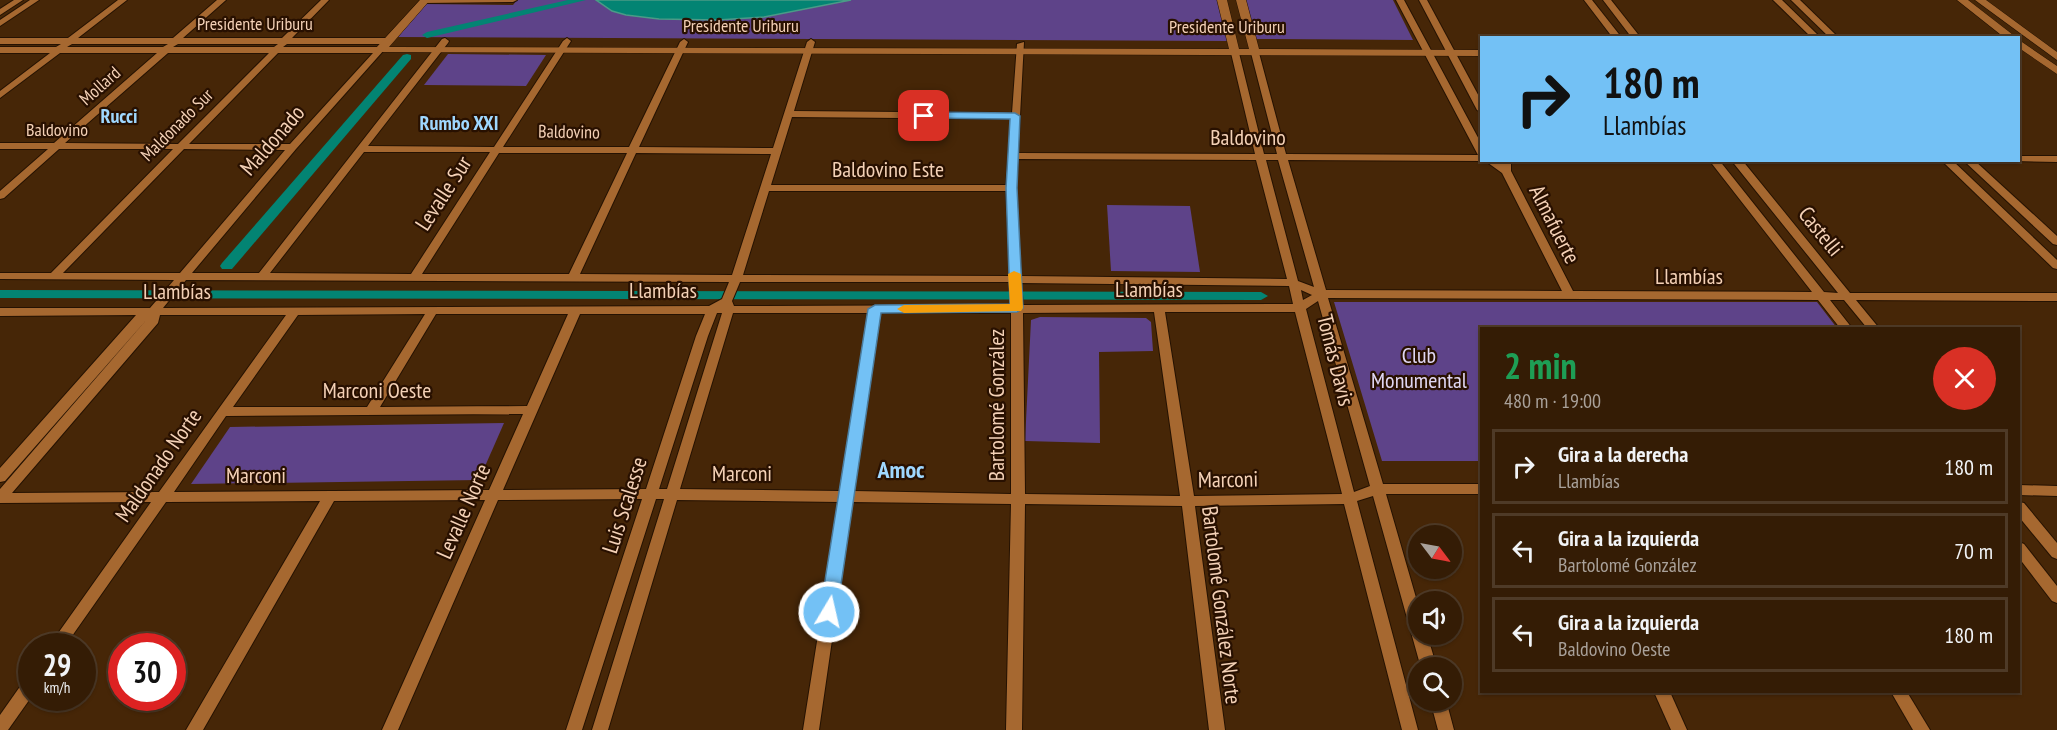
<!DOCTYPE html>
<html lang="es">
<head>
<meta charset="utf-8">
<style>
	:root { --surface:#341c05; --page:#3c250f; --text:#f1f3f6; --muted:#a9a19a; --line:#4e3a27 }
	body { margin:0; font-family:"PT Sans Narrow",sans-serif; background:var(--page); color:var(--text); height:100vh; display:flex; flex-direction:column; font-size:22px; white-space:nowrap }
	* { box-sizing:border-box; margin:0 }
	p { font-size:20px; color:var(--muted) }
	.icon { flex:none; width:33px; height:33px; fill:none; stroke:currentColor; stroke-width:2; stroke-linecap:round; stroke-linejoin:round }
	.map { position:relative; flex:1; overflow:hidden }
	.drawer { position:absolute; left:1480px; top:327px; width:540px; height:366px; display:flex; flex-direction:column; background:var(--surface); border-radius:0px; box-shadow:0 2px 4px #0004,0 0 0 2px var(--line) }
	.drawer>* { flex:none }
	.banner { position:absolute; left:1480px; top:36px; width:540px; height:126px; border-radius:0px; box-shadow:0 2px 4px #0004,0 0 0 2px var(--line); background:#73c1f5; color:#111; overflow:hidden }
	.needle { width:39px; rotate:122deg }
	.tools { position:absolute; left:1408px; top:525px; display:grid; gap:12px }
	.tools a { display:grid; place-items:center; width:54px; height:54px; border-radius:50%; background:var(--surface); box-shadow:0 2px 4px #0004,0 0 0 2px var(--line); font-size:30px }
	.speed { position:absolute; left:18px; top:633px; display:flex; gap:12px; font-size:30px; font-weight:700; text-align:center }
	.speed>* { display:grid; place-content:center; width:78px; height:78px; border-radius:50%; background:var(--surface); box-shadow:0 2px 4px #0004,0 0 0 2px var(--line); line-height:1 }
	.speed small { font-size:15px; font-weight:400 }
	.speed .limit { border:9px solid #d22; background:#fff; color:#111 }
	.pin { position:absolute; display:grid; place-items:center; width:51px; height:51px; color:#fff; margin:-26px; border-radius:12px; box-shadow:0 3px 9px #0006 }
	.me { position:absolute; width:66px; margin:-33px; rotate:9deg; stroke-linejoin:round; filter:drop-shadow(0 0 4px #0008) }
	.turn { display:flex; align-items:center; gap:21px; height:126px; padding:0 24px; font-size:27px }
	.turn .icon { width:78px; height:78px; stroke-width:2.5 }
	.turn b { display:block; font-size:42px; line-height:51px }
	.round { display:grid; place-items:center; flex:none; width:63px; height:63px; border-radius:32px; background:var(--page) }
	.head { display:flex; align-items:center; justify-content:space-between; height:102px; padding:0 24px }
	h1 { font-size:36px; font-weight:700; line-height:45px; color:#1e9e55 }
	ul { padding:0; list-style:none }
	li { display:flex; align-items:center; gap:18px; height:75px; margin:0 12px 9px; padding:0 12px; border:3px solid var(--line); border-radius:0px }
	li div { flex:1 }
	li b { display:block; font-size:22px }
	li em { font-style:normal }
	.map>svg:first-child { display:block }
	.green { fill:#5e4389 }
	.water { fill:#038473; stroke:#4b9b87; stroke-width:1.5 }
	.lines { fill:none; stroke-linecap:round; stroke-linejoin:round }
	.canal { fill:#038473; fill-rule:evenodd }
	.minor-casing { stroke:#251202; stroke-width:2 }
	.tertiary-casing { stroke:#251202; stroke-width:1 }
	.minor { fill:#a66830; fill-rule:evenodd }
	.tertiary { fill:#a66830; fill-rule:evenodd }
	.route { fill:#73c1f5; stroke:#4b7d9f; stroke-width:1.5 }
	.slow { fill:#f59e0b }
	.labels { text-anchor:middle; stroke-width:4.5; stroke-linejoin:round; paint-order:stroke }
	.far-street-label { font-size:18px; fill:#f4d1b6; stroke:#281000 }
	.far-neighbourhood-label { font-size:20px; font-weight:bold; fill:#9fd7fe; stroke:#281000 }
	.street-label { font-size:22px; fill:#f4d1b6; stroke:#281000 }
	.park-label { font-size:22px; fill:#e0d7f3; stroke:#281000 }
	.neighbourhood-label { font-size:24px; font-weight:bold; fill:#9fd7fe; stroke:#281000 }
</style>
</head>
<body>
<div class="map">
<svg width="2057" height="730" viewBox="0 0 2057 730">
	<rect width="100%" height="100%" fill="#462607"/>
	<g class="green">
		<path d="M 517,0 L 1217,0 L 1228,41 L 398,37 L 425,4 L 513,5 Z"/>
		<path d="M 1244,0 L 1393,0 L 1413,40 L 1255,39 Z"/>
		<path d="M 448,54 L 546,55 L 526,86 L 424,85 Z"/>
		<path d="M 1107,205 L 1190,206 L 1200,272 L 1111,271 Z"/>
		<path d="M 1334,302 L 1817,302 L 1837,328 L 1482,328 L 1482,461 L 1382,461 Z"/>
		<path d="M 1040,317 L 1146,318 L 1151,322 L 1153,351 L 1099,352 L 1100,443 L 1025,441 L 1031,320 Z"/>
		<path d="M 504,423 L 479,480 L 191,484 L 230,427 Z"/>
	</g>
	<path class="water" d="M 596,0 L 851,0 L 764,17 L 718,20 L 659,19 L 626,15 L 612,11 Z"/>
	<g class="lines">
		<g class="canal">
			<path d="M 568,0 L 586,0 L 427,38 L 422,35 L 427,32 Z"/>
			<path d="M 407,54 L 411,55 L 411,59 L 232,269 L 222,269 L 220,266 L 222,263 L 403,55 Z"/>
			<path d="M 0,290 L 1261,292 L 1268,296 L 1261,300 L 0,298 Z"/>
		</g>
		<defs>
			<g id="minor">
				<path d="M 14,0 L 23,0 L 0,15 L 0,9 Z"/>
				<path d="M 30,0 L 39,0 L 0,26 L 0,20 Z"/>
				<path d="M 118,0 L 127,0 L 78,38 L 173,38 L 217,0 L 226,0 L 183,38 L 282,38 L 321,0 L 329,0 L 292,38 L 388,38 L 392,41 L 388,44 L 287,44 L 283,47 L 380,47 L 384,50 L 296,149 L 192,273 L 259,273 L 442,39 L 445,38 L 449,41 L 448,43 L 368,146 L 494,147 L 563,41 L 567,38 L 571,41 L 503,147 L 629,147 L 680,42 L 684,39 L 688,42 L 639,147 L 773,148 L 807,42 L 811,39 L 815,42 L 794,111 L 1012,113 L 1017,44 L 1024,42 L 1018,153 L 1255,154 L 1231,53 L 1235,50 L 1239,53 L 1264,154 L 1277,154 L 1251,53 L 1255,50 L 1259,53 L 1286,154 L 1478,155 L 1396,0 L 1404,0 L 1482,145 L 1482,160 L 1484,160 L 1482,161 L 1288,160 L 1326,290 L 1562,291 L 1502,173 L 1484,160 L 1496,160 L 1501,164 L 1501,160 L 1511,160 L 1511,171 L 1573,291 L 1812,292 L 1709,160 L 1719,160 L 1824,292 L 1838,293 L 1731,160 L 1742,160 L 1850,293 L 2057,293 L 2057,301 L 1856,300 L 1879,328 L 1867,328 L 1844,300 L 1830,300 L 1852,328 L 1840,328 L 1818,300 L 1328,298 L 1383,484 L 1482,484 L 1482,494 L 1386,494 L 1419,608 L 1419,634 L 1427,634 L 1437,668 L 1421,668 L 1373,496 L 1357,501 L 1418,730 L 1402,730 L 1344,504 L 1195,506 L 1225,730 L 1209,730 L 1182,506 L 1025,504 L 1022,730 L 1006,730 L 1011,504 L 852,502 L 819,730 L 803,730 L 839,502 L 677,500 L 608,730 L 592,730 L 664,499 L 656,499 L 582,730 L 566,730 L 642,499 L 498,500 L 398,730 L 382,730 L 485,500 L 334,501 L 203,730 L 186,730 L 320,501 L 166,502 L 65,646 L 49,646 L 151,502 L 0,503 L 0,489 L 148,318 L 5,481 L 0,482 L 0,468 L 136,315 L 0,316 L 0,308 L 150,308 L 174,280 L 0,279 L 0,273 L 51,273 L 173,149 L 59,149 L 4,198 L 0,199 L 0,191 L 48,149 L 0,149 L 0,143 L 54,143 L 157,53 L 60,53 L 0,98 L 0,91 L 50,53 L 0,53 L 0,47 L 56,47 L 61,44 L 0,44 L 0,38 L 68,38 ZM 72,44 L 168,44 L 163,47 L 67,47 ZM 178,44 L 278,44 L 274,47 L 173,47 ZM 168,53 L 269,53 L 178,144 L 65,143 ZM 278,53 L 373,53 L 290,144 L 189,144 ZM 792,117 L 1011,119 L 1006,185 L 771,185 ZM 184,149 L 285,150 L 180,273 L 63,273 ZM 364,152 L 490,152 L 411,274 L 270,273 ZM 499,153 L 627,153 L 569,274 L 422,274 ZM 636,153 L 771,154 L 732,275 L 580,274 ZM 1018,159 L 1256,160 L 1287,279 L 1021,276 L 1016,188 ZM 1266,160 L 1278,160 L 1314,287 L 1298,281 ZM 769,191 L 1006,191 L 1010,276 L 743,275 ZM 186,280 L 729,282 L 722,299 L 709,306 L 163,308 ZM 740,282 L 1010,282 L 1011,305 L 734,306 L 732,301 ZM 1021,283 L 1289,286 L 1293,304 L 1023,305 ZM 1301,290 L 1312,295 L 1303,300 ZM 1318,301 L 1370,486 L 1354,492 L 1306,309 ZM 1154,312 L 1180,496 L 1025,494 L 1023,313 ZM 1165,312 L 1295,312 L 1342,494 L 1194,496 ZM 717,313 L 722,313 L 667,489 L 659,489 L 708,336 ZM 733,313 L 869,313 L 841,491 L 680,489 ZM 880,313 L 1011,313 L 1011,494 L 854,491 ZM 425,314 L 367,407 L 233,407 L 298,315 ZM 436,314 L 568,314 L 527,406 L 380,407 ZM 580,314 L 705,314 L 696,336 L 646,489 L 503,490 ZM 160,315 L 286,315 L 159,492 L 12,493 L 158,323 ZM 523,414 L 489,490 L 174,492 L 226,416 Z"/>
				<path d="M 421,0 L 517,0 L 513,2 L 424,3 L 421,3 Z"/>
				<path d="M 1419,0 L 1427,0 L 1482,102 L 1482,113 L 1477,110 Z"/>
				<path d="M 1584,0 L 1592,0 L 1622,38 L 1613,38 Z"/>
				<path d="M 1603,0 L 1611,0 L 1641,38 L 1632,38 Z"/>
				<path d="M 1773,0 L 1782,0 L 1821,38 L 1812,38 Z"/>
				<path d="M 1791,0 L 1800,0 L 1839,38 L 1830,38 Z"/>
				<path d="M 2019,156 L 2057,156 L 2057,162 L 2016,161 L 2019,160 Z"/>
				<path d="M 1941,160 L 1952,160 L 2057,260 L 2057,269 L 2053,268 Z"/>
				<path d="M 1963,160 L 1974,160 L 2057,236 L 2057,245 L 2053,244 Z"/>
				<path d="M 2019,485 L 2057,486 L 2057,496 L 2019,495 Z"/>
				<path d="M 2019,502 L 2024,503 L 2057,543 L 2057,559 L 2052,557 L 2019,517 Z"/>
				<path d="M 2019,542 L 2024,544 L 2057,586 L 2057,603 L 2052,601 L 2019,558 Z"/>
				<path d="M 32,676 L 32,696 L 8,730 L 0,730 L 0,715 L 26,678 Z"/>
				<path d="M 1654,692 L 1670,692 L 1687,730 L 1671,730 Z"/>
				<path d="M 1891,692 L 1907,692 L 1930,730 L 1913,730 Z"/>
				<path d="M 1430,700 L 1446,700 L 1454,730 L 1438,730 Z"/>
			</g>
			<g id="tertiary">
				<path d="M 420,0 L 430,0 L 389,47 L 1229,49 L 1217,0 L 1227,0 L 1239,49 L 1249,49 L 1236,0 L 1246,0 L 1259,49 L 1482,50 L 1482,56 L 376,52 L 376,48 Z"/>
				<path d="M 1957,0 L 1968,0 L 2017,38 L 2005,38 Z"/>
				<path d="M 1975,0 L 1986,0 L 2057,52 L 2057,60 Z"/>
				<path d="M 2019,40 L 2057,66 L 2057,74 L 2019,48 Z"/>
			</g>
		</defs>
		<use href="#minor" class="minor-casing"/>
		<use href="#tertiary" class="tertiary-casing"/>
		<use href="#minor" class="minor"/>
		<use href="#tertiary" class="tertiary"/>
	</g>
	<path class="route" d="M 924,112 L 1015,113 L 1020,116 L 1017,188 L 1023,308 L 1017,312 L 881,313 L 837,612 L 835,617 L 829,620 L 823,617 L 820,612 L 868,309 L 875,305 L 1010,304 L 1006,188 L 1010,119 L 920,118 L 919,116 Z"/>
	<path class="slow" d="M 1014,271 L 1021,274 L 1023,308 L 1021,311 L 904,313 L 897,309 L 904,305 L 1010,304 L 1008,274 Z"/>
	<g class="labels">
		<g class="far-street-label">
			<text x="255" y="30">Presidente Uriburu</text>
			<text x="741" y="32">Presidente Uriburu</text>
			<text x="1227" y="33">Presidente Uriburu</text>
			<text transform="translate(100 86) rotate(-42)" y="6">Mollard</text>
			<text transform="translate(177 125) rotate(-45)" y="6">Maldonado Sur</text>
			<text x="57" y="136">Baldovino</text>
			<text transform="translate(569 132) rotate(1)" y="6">Baldovino</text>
		</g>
		<g class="far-neighbourhood-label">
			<text x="119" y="123">Rucci</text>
			<text x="459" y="130">Rumbo XXI</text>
		</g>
		<g class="street-label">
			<text x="1248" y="145">Baldovino</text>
			<text transform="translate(272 140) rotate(-49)" y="8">Maldonado</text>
			<text x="888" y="177">Baldovino Este</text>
			<text transform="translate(443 193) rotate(-57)" y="8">Levalle Sur</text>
			<text transform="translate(1555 224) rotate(63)" y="8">Almafuerte</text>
			<text transform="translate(1821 231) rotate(51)" y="8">Castelli</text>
			<text x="1689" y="284">Llambías</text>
			<text x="1149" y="297">Llambías</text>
			<text x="663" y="298">Llambías</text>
			<text x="177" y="299">Llambías</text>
			<text transform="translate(1336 360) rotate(76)" y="8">Tomás Davis</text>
			<text x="377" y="398">Marconi Oeste</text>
			<text transform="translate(996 405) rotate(-90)" y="8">Bartolomé González</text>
			<text transform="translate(158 465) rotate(-55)" y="8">Maldonado Norte</text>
			<text x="742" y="481">Marconi</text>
			<text x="256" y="483">Marconi</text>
			<text transform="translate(1228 479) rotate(-1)" y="8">Marconi</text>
			<text transform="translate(624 505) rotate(-72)" y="8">Luis Scalesse</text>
			<text transform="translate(463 511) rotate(-66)" y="8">Levalle Norte</text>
			<text transform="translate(1222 605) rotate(83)" y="8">Bartolomé González Norte</text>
		</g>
		<g class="park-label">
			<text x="1419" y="363">Club<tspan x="1419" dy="25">Monumental</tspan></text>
		</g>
		<g class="neighbourhood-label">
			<text x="901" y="478">Amoc</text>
		</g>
	</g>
</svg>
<div class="tools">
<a><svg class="needle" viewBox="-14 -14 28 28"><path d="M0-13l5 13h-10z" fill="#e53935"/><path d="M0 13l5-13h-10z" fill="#a9a19a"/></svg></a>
<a><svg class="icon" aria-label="sound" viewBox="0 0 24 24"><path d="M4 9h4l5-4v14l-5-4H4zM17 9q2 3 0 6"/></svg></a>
<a><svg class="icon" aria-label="search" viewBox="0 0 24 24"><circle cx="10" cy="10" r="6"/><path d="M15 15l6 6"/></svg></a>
</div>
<div class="speed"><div>29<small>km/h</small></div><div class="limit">30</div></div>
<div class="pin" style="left:924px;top:116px;background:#d93025"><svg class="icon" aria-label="arrive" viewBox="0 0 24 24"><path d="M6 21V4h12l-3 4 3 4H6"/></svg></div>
<svg class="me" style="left:829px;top:612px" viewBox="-20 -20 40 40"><circle r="17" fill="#73c1f5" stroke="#fff" stroke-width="3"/><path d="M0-11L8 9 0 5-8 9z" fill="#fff"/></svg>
<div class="banner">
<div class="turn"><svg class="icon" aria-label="right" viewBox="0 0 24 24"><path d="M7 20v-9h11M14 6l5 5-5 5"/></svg><div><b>180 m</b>Llambías</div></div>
</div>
<section class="drawer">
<div class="head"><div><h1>2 min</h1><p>480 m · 19:00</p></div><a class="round" style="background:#d93025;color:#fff"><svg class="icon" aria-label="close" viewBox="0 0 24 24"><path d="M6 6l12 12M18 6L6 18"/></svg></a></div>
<ul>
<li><svg class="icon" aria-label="right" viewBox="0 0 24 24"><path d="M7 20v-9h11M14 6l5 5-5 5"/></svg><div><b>Gira a la derecha</b><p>Llambías</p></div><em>180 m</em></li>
<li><svg class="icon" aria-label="left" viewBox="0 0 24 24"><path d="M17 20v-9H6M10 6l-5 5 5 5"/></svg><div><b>Gira a la izquierda</b><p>Bartolomé González</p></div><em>70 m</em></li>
<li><svg class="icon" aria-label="left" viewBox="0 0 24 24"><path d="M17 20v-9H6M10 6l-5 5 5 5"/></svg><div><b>Gira a la izquierda</b><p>Baldovino Oeste</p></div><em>180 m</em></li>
</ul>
</section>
</div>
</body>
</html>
